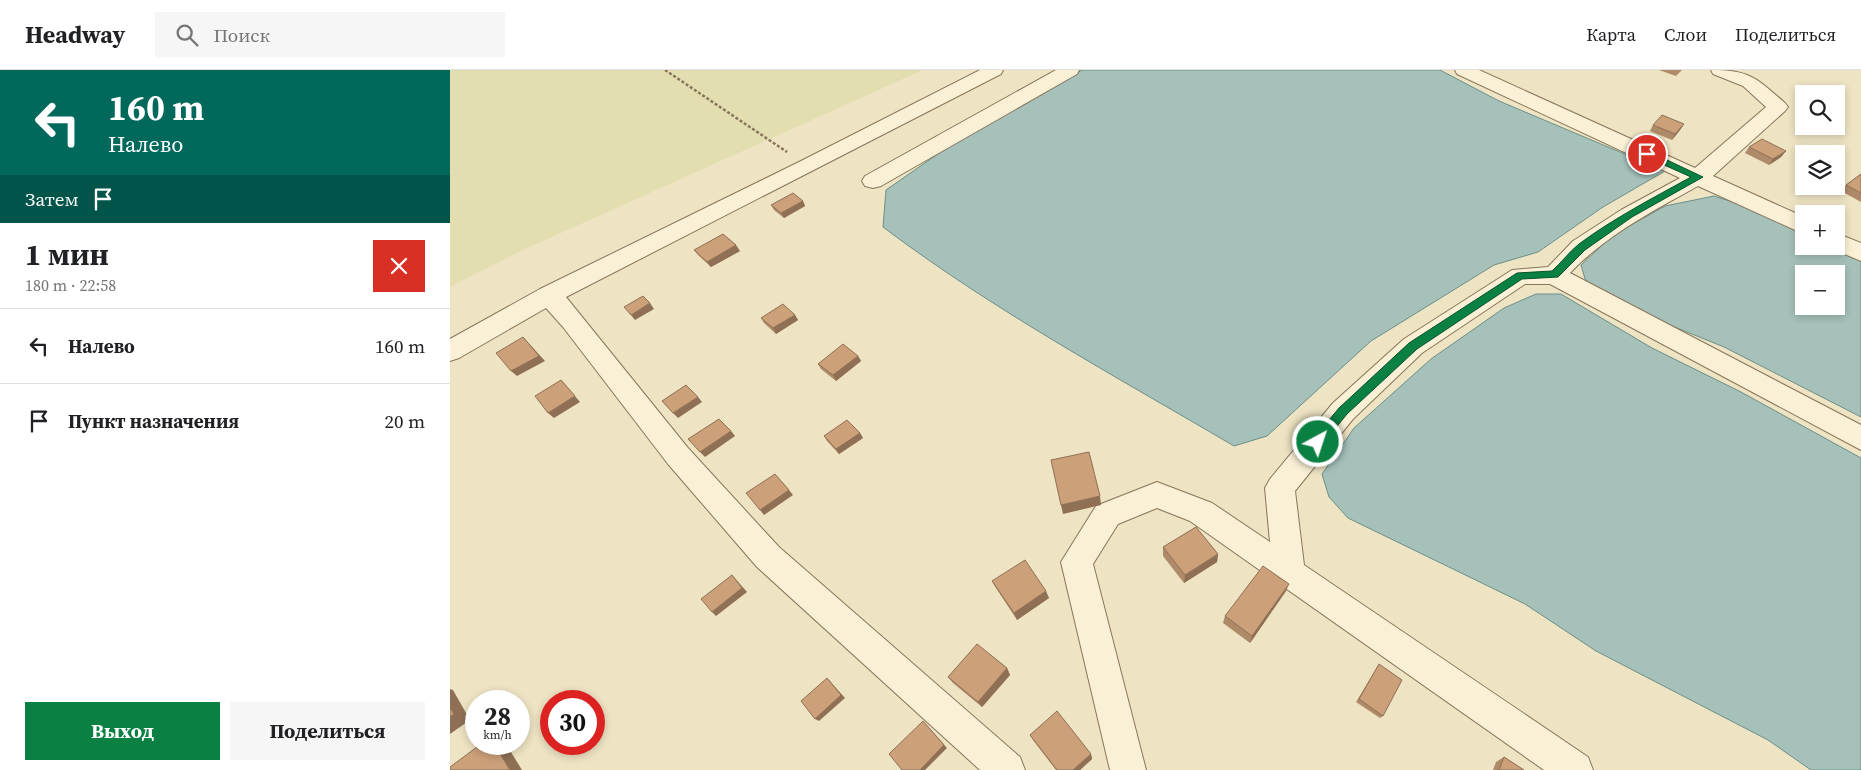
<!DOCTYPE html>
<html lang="ru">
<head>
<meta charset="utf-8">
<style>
	:root { --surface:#fff; --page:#f6f6f6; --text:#202124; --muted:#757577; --line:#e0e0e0; --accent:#0b8043 }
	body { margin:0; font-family:"Source Serif 4",serif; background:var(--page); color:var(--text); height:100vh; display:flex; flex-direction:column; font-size:19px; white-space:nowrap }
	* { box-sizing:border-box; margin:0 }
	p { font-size:16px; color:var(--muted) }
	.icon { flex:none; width:28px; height:28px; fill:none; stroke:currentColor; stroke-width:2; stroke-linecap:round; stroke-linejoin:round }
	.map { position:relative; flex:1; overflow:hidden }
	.side { display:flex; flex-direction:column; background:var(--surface); width:450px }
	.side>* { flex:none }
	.guide { background:#00695c; color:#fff; overflow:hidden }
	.fabs { position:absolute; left:1345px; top:15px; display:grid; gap:10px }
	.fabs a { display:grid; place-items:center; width:50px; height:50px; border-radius:0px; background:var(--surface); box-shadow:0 2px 8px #0003; font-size:25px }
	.speed { position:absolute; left:15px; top:620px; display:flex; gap:10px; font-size:25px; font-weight:700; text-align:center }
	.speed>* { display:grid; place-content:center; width:65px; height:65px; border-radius:50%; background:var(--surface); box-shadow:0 2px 8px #0003; line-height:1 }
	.speed small { font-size:12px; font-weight:400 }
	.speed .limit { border:8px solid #d22; background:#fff; color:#111 }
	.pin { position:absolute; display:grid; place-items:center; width:42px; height:42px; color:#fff; margin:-21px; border:2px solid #fff; border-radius:50%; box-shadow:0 1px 5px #0007 }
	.me { position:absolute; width:55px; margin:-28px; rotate:40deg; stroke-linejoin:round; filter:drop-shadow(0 0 4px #0008) }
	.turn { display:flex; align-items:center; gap:18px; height:105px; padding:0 25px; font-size:22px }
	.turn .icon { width:65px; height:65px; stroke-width:2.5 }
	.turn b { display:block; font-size:35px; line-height:42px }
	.then { display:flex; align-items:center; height:48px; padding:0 25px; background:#0003; gap:10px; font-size:19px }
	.round { display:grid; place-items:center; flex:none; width:52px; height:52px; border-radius:0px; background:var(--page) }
	.summary { display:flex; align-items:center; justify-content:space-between; height:85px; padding:0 25px }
	h1 { font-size:30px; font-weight:700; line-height:38px }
	.button { display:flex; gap:10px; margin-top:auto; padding:10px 25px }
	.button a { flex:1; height:58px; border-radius:0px; background:var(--accent); color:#fff; font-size:20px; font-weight:700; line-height:58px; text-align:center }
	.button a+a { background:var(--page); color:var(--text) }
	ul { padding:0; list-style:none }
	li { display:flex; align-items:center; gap:15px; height:75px; padding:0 25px; border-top:1px solid var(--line) }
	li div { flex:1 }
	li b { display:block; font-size:19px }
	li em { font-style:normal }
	header { display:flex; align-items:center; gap:30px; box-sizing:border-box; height:70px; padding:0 25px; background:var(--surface); border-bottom:1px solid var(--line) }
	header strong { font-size:24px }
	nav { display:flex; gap:28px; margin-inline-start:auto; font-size:18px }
	.search { width:350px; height:45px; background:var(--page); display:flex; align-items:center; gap:12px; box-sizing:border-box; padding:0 18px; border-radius:0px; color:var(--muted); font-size:19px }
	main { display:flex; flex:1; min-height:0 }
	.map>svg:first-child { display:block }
	.farmland { fill:#e3deb0 }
	.water { fill:#a5c1ba; stroke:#6c8f88; fill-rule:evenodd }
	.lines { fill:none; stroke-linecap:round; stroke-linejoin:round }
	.street-casing { stroke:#88755a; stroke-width:2 }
	.path { stroke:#88755a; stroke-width:2.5; stroke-dasharray:3 2; stroke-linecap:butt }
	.street { fill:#f9f0d6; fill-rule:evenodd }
	.wall { fill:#af8a68 }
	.shaded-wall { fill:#8f7055 }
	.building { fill:#cca079; stroke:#8f7055 }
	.route { fill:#0b8043; stroke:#07532c }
</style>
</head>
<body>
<header>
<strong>Headway</strong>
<div class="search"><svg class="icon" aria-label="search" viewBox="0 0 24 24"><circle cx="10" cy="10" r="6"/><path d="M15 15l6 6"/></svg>Поиск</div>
<nav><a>Карта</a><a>Слои</a><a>Поделиться</a></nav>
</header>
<main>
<section class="side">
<div class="guide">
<div class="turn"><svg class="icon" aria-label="left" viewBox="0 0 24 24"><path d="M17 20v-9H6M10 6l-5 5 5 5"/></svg><div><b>160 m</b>Налево</div></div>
<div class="then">Затем<svg class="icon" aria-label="arrive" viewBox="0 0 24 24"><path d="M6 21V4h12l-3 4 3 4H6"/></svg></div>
</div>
<div class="summary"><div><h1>1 мин</h1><p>180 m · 22:58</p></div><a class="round" style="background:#d93025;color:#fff"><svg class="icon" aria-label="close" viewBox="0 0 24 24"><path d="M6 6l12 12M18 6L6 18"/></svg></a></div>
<ul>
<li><svg class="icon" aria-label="left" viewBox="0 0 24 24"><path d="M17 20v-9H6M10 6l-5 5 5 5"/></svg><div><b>Налево</b></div><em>160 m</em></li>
<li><svg class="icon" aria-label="arrive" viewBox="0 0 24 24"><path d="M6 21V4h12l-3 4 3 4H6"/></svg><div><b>Пункт назначения</b></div><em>20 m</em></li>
</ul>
<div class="button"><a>Выход</a><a>Поделиться</a></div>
</section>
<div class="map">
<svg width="1411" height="700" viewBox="0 0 1411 700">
	<rect width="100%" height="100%" fill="#eee3c3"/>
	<path class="farmland" d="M 0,0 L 473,0 L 73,180 L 0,217 Z"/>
	<g class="water">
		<path d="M 632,0 L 990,0 L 1049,31 L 1215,101 L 1153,137 L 1088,182 L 1044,195 L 921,271 L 817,366 L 784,376 C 665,306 543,240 433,157 L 436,120 L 518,63 Z"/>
		<path d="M 1264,126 L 1311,141 L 1354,161 L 1354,176 L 1385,176 L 1411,188 L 1411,347 L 1274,277 L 1185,241 L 1152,224 L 1135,209 L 1131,195 L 1163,165 L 1215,136 ZM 1354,204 L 1386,204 L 1386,236 L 1354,236 Z"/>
		<path d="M 1086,224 L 1111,224 L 1202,278 L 1291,322 L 1411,388 L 1411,700 L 1361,700 L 1318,670 L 1146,581 L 1075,534 L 898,448 L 879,427 L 872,404 L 904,358 L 981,289 L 1054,238 Z"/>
	</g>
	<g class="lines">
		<defs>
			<g id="street">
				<path d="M 530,0 L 553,0 L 551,4 L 116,227 L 238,378 L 329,477 L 570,687 L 575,700 L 530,700 L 307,497 L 218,394 L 113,257 L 96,238 L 9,288 L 0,291 L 0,269 L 90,219 L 351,91 Z"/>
				<path d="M 606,0 L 629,0 L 627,4 L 431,116 L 423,118 L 415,116 L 412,111 L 415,106 Z"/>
				<path d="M 1005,0 L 1029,0 L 1245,98 L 1316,37 L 1293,16 L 1263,4 L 1261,0 C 1300,0 1306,8 1335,33 L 1338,37 L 1335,41 L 1263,106 L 1354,147 L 1354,164 L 1248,116 C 1203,141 1156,165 1120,203 L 1411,355 L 1411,380 L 1100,214 L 1075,214 L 972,283 L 903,349 L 845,421 L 854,495 L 1138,687 L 1143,700 L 1094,700 L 740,451 L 707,438 L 668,454 L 643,494 L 696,700 L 660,700 L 611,492 L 646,436 L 707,412 L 762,433 L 820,472 L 815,418 L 820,409 L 883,333 L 954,269 L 1062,200 L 1098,197 L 1123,171 L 1171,140 L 1230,108 L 1007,4 Z"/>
				<path d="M 1386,163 L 1411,173 L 1411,191 L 1378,177 L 1386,176 Z"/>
			</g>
		</defs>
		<use href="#street" class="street-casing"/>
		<path class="path" d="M 215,0 L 337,82"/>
		<use href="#street" class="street"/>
	</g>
	<g class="wall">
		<path d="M 1209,0 L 1232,0 L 1226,6 Z"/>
		<path d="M 1234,54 L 1230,60 L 1222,70 L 1200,61 L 1203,55 Z"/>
		<path d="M 1299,77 L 1336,81 L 1331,87 L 1319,95 L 1295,83 Z"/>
		<path d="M 1411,104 L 1411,132 L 1391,121 L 1396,115 Z"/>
		<path d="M 353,131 L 355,136 L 334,148 L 324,140 L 321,135 Z"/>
		<path d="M 244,180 L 290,181 L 261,197 L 248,185 Z"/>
		<path d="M 345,245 L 348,250 L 326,264 L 314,253 L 311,248 Z"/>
		<path d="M 408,286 L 411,291 L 386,311 L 371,299 L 368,294 Z"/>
		<path d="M 410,363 L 413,368 L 389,384 L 377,371 L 374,366 Z"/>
		<path d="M 713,477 L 768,484 L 767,492 L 734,513 L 713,486 Z"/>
		<path d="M 542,511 L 599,528 L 567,550 L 546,518 Z"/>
		<path d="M 836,521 L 800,573 L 773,553 L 775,546 Z"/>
		<path d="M 929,594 L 933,646 L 930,648 L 906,632 Z"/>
		<path d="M 557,598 L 560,605 L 532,637 L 503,613 L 498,607 Z"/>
		<path d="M 580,665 L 641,684 L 642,689 L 630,700 L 606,700 L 583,670 Z"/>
		<path d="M 1054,687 L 1074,700 L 1043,700 L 1046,692 Z"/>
	</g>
	<g class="shaded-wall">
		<path d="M 1234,54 L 1230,60 L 1222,70 L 1225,64 Z"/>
		<path d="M 1336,81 L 1331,87 L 1319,95 L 1323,89 Z"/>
		<path d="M 353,131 L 355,136 L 334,148 L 331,143 Z"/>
		<path d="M 286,175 L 290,181 L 261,197 L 257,192 Z"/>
		<path d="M 200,233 L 204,239 L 185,250 L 181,245 Z"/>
		<path d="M 345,245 L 348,250 L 326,264 L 323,258 Z"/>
		<path d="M 73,267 L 95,291 L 67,306 L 61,301 Z"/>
		<path d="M 408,286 L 411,291 L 386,311 L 383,305 Z"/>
		<path d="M 111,310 L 130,332 L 104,348 L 98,343 Z"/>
		<path d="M 248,327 L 252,332 L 228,348 L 223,343 Z"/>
		<path d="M 281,361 L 285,366 L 255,387 L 250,382 Z"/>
		<path d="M 410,363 L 413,368 L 389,384 L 386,379 Z"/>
		<path d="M 339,420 L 343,425 L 314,445 L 310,440 Z"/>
		<path d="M 650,426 L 651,435 L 613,444 L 611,435 Z"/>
		<path d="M 768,484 L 767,492 L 734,513 L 735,505 Z"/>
		<path d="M 282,505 L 297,522 L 266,546 L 262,542 Z"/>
		<path d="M 839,514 L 836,521 L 800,573 L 802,566 Z"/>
		<path d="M 596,521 L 599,528 L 567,550 L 564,543 Z"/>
		<path d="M 557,598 L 560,605 L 532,637 L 528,632 Z"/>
		<path d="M 377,608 L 395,628 L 369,651 L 365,649 Z"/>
		<path d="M 0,619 L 3,620 L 20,650 L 0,664 Z"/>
		<path d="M 473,651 L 497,678 L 475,700 L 470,700 Z"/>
		<path d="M 44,674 L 56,674 L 72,700 L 60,700 Z"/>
		<path d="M 641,684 L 642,689 L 630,700 L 623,700 Z"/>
	</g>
	<g class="building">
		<path d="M 1212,45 L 1234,54 L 1225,64 L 1203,55 Z"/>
		<path d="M 1312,69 L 1336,81 L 1323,89 L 1299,77 Z"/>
		<path d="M 1411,104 L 1411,123 L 1396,115 Z"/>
		<path d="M 343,123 L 353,131 L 331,143 L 321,135 Z"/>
		<path d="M 273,164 L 286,175 L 257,192 L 244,180 Z"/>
		<path d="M 193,226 L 200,233 L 181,245 L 174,237 Z"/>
		<path d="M 333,234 L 345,245 L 323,258 L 311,248 Z"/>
		<path d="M 73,267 L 89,286 L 61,301 L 46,283 Z"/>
		<path d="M 393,274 L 408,286 L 383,305 L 368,294 Z"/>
		<path d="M 111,310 L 125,326 L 98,343 L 85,326 Z"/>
		<path d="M 236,315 L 248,327 L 223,343 L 212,331 Z"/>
		<path d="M 269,349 L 281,361 L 250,382 L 238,369 Z"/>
		<path d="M 397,350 L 410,363 L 386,379 L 374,366 Z"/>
		<path d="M 639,382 L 650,426 L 611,435 L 601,390 Z"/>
		<path d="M 325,404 L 339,420 L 310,440 L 296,423 Z"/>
		<path d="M 746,457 L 768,484 L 735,505 L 713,477 Z"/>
		<path d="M 575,490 L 596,521 L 564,543 L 542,511 Z"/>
		<path d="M 813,496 L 839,514 L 802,566 L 775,546 Z"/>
		<path d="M 282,505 L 292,518 L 262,542 L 251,529 Z"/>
		<path d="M 527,574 L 557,598 L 528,632 L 498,607 Z"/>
		<path d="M 929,594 L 952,610 L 933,646 L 909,629 Z"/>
		<path d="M 377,608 L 391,625 L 365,649 L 351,631 Z"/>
		<path d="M 0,637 L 4,644 L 0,647 Z"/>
		<path d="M 607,641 L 641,684 L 623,700 L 607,700 L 580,665 Z"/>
		<path d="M 473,651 L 494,675 L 470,700 L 452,700 L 439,684 Z"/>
		<path d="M 31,674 L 44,674 L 60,700 L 0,700 L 0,697 Z"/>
		<path d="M 1054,687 L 1074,700 L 1049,700 Z"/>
	</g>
	<path class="route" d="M 1194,82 L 1200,82 L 1253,107 L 1182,147 L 1135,180 L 1108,207 L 1072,209 L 967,279 L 897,344 L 872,375 L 864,375 L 864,368 L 889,338 L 959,273 L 1067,203 L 1102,201 C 1111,193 1119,182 1129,174 C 1164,148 1203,128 1241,107 L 1194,86 Z"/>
</svg>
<div class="fabs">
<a><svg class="icon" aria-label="search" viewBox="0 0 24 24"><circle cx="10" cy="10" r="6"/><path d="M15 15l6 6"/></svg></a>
<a><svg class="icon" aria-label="layers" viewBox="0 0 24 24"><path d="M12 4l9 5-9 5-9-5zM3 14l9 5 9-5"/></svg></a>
<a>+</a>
<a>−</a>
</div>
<div class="speed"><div>28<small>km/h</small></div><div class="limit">30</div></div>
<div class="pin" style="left:1197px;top:84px;background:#d93025"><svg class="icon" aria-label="arrive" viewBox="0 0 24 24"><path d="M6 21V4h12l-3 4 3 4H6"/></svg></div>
<svg class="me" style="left:868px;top:372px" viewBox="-20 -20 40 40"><circle r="17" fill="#0b8043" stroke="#fff" stroke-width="3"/><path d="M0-11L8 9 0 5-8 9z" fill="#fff"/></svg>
</div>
</main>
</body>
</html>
